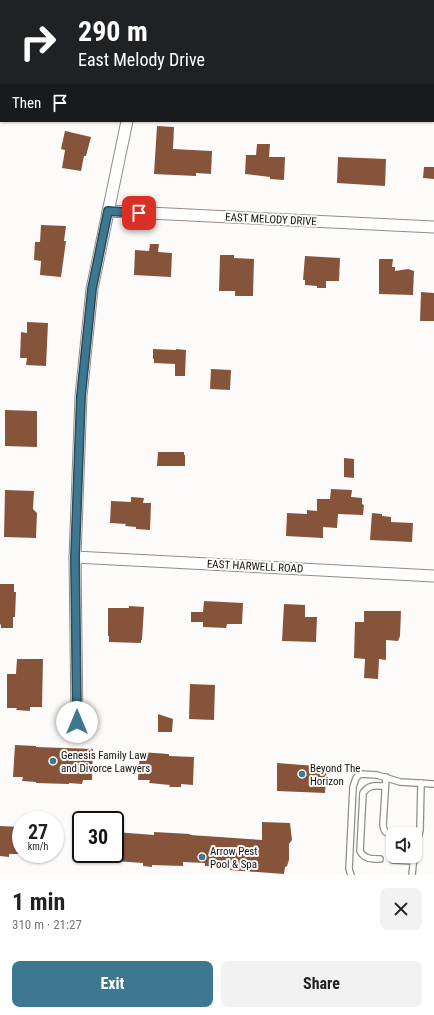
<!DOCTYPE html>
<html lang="en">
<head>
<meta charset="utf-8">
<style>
	:root { --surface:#fff; --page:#f2f2f2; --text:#222; --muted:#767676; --accent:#3d7790 }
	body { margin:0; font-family:"Roboto Condensed",sans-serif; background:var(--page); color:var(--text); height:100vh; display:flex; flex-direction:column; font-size:15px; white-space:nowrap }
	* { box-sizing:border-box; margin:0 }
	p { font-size:13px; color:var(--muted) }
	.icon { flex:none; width:22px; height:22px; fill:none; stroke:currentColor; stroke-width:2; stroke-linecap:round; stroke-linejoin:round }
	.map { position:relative; height:875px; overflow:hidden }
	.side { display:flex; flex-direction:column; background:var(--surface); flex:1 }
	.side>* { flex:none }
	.top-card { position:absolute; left:0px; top:0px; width:434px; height:122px; box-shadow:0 1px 3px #0004; background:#202124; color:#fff; overflow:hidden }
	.tools { position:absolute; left:386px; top:827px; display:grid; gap:8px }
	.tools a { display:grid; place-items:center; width:36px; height:36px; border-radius:8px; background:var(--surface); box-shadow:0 1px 3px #0004; font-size:20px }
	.speed { position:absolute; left:12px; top:811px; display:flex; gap:8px; font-size:20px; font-weight:700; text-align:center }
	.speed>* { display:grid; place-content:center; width:52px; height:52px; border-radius:50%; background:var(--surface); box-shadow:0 1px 3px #0004; line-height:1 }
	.speed small { font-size:10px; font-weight:400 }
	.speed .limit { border:2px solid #111; border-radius:6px; background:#fff; color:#111 }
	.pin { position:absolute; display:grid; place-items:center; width:34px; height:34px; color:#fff; margin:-17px; border-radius:8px; box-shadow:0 2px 6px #0006 }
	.me { position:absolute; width:44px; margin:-22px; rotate:0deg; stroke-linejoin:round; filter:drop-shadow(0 0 3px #0008) }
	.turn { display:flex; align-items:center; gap:14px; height:84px; padding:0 12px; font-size:18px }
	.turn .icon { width:52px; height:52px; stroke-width:2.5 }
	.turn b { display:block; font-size:28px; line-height:34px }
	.then { display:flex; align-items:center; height:38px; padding:0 12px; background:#0003; gap:8px; font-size:15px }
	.round { display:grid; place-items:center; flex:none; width:42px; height:42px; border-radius:8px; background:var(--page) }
	.summary { display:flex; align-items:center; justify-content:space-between; height:68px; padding:0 12px }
	h1 { font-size:24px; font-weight:700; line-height:30px }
	.action { display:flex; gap:8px; margin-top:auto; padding:8px 12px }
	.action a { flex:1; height:46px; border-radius:8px; background:var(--accent); color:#fff; font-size:16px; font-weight:700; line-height:46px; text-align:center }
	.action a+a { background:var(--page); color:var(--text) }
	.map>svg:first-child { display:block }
	.building { fill:#85543a }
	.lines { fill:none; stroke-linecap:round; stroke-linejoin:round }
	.lane-casing { stroke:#958b85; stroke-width:8 }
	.street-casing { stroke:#958b85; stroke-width:13 }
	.lane { stroke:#fff; stroke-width:5.5 }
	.street { stroke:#fff; stroke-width:11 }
	.route-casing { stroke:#284d5e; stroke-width:10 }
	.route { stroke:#3d7790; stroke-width:7 }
	.poi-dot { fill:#3d7790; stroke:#fdfbfa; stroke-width:1.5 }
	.labels { text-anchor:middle; stroke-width:4; stroke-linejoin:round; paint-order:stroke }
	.street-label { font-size:11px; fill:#14110f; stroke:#fdfbfa }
	.poi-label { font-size:11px; fill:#14110f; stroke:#fdfbfa; text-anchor:start }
</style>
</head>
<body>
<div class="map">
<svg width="434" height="875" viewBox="0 0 434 875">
	<rect width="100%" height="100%" fill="#fdfbfa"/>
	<g class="building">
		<path d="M 157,126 L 174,127 L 173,149 L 212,151 L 211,174 L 196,173 L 196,176 L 154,174 Z"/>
		<path d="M 65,131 L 91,137 L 86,156 L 84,156 L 81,171 L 62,168 L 65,150 L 61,149 Z"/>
		<path d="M 257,144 L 270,144 L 269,157 L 285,157 L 284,180 L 270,179 L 270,177 L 245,174 L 246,155 L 256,155 Z"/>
		<path d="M 338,157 L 386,159 L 385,186 L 337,183 Z"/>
		<path d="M 424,167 L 434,167 L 434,179 L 423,178 Z"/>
		<path d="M 41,225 L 66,226 L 64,241 L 66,241 L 61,277 L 40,275 L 41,261 L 34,260 L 35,242 L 40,242 Z"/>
		<path d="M 150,244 L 159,244 L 158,252 L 172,253 L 171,277 L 134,275 L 135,250 L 149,251 Z"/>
		<path d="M 220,255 L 234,255 L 234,258 L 254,259 L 253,296 L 235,296 L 235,291 L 219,291 Z"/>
		<path d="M 305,256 L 340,258 L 339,281 L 326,281 L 326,288 L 317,288 L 317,286 L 305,285 L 305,280 L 303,280 Z"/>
		<path d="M 379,259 L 393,259 L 392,267 L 395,267 L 395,271 L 408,269 L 414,271 L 413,295 L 379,294 Z"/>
		<path d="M 421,292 L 434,293 L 434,321 L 420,321 Z"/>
		<path d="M 27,322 L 48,323 L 46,366 L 26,365 L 27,358 L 20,358 L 21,332 L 27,333 Z"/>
		<path d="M 153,349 L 176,350 L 176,349 L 186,350 L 185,376 L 175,376 L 175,364 L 154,363 L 154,359 L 153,359 Z"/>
		<path d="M 211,369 L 231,370 L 230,390 L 210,389 Z"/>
		<path d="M 5,410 L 37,411 L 37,447 L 5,446 Z"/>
		<path d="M 158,452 L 184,452 L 184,455 L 185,455 L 185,466 L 157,466 Z"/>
		<path d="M 344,458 L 354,459 L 354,478 L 344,477 Z"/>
		<path d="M 331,489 L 352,490 L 351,497 L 362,498 L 362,504 L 364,505 L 363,515 L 338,514 L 337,528 L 323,527 L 323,538 L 286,536 L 287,513 L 307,514 L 307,510 L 317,511 L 317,499 L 330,499 Z"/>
		<path d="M 5,490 L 34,491 L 33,509 L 37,513 L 36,538 L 4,537 Z"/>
		<path d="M 131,497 L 144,498 L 143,503 L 151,503 L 150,530 L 136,529 L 136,527 L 125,526 L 126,524 L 110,523 L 111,501 L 131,502 Z"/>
		<path d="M 372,513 L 382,514 L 382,516 L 391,517 L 391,522 L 413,523 L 412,542 L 370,540 Z"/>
		<path d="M 0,584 L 14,584 L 14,592 L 16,592 L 15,617 L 13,617 L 13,628 L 1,628 L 1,625 L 0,624 Z"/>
		<path d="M 204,601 L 243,603 L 242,624 L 227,624 L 226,628 L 203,627 L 203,622 L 191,622 L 191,612 L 203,612 Z"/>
		<path d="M 284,604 L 305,605 L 305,617 L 317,617 L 316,642 L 282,641 Z"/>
		<path d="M 129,606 L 144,607 L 142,640 L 141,640 L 141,643 L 109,642 L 109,636 L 108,636 L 108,608 L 129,608 Z"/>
		<path d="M 364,611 L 401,611 L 400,636 L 398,641 L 386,640 L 386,660 L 379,659 L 378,679 L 364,678 L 365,659 L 354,658 L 355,622 L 364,622 Z"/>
		<path d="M 17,659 L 43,659 L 42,707 L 30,707 L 30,711 L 16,710 L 17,708 L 7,708 L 7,674 L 16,674 Z"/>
		<path d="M 190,684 L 215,685 L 214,720 L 189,719 Z"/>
		<path d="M 158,714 L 173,719 L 172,732 L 158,732 Z"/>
		<path d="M 15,745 L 36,746 L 36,747 L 93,749 L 92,780 L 83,780 L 82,784 L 69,783 L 69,784 L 36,783 L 36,782 L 22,781 L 23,777 L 13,777 Z"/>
		<path d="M 140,752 L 169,754 L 169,756 L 194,757 L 193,785 L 181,784 L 181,787 L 169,787 L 170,785 L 149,783 L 150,780 L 138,780 Z"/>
		<path d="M 277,763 L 316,766 L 316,764 L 327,765 L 325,793 L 277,791 Z"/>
		<path d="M 262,822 L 290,823 L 292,840 L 289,844 L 289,860 L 287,866 L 285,867 L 284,874 L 229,870 L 229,867 L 205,866 L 205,863 L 183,862 L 183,866 L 152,865 L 152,867 L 143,866 L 143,863 L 115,861 L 115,832 L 154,835 L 154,832 L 190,834 L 190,835 L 262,840 Z"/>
		<path d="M 0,826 L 21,827 L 21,854 L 9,854 L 9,857 L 0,856 Z"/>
	</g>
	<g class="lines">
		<defs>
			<g id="lane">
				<path d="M 386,777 L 383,825 C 384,832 386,834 393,834"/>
				<path d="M 415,850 L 420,830 L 421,783"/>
				<path d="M 380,859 C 371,859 364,859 360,851 L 363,793 C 369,784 375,786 385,786"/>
				<path d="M 393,860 L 414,861"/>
				<path d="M 351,875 L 349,869 L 353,787 L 356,778 L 360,774 L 377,775 L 400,782 L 434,784"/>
				<path d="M 412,875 L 414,856"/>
			</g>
			<g id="street">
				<path d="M 151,1 L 151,0"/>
				<path d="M 108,211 L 434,227"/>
				<path d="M 75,557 L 434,576"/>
				<path d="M 77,722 L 75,557 L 81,396 L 92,289 L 127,121"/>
			</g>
		</defs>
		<use href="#lane" class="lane-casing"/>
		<use href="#street" class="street-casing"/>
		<use href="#lane" class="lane"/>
		<use href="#street" class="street"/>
	</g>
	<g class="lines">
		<defs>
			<path id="route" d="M 77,722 L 75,557 L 81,396 L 92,289 L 108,211 L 139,213"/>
		</defs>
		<use href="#route" class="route-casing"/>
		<use href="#route" class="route"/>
	</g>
	<g class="poi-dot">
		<circle cx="53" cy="761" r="4"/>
		<circle cx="302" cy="774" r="4"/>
		<circle cx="202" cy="857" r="4"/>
	</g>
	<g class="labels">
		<g class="street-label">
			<text transform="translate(271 219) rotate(3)" y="4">EAST MELODY DRIVE</text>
			<text transform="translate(255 566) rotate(3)" y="4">EAST HARWELL ROAD</text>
		</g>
		<g class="poi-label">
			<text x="61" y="759">Genesis Family Law<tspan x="61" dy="13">and Divorce Lawyers</tspan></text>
			<text x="310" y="772">Beyond The<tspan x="310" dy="13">Horizon</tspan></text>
			<text x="210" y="855">Arrow Pest<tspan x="210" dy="13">Pool &amp; Spa</tspan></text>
		</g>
	</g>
</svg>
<div class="tools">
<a><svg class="icon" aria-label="sound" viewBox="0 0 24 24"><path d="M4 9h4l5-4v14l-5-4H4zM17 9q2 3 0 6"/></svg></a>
</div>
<div class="speed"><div>27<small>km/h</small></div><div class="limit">30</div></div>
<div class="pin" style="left:139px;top:213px;background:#d93025"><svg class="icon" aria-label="arrive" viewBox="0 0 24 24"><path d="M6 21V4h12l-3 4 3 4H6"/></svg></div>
<svg class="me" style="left:77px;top:722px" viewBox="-20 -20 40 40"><circle r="19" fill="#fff"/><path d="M0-13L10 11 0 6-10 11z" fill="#3d7790"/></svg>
<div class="top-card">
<div class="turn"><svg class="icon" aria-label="right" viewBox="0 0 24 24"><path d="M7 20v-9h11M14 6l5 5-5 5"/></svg><div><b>290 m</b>East Melody Drive</div></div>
<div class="then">Then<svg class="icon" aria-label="arrive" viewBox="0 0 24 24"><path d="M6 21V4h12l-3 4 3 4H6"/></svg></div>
</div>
</div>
<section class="side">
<div class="summary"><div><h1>1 min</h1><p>310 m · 21:27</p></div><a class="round"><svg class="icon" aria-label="close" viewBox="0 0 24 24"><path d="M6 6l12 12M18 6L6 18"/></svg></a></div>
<div class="action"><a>Exit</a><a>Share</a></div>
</section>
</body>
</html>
